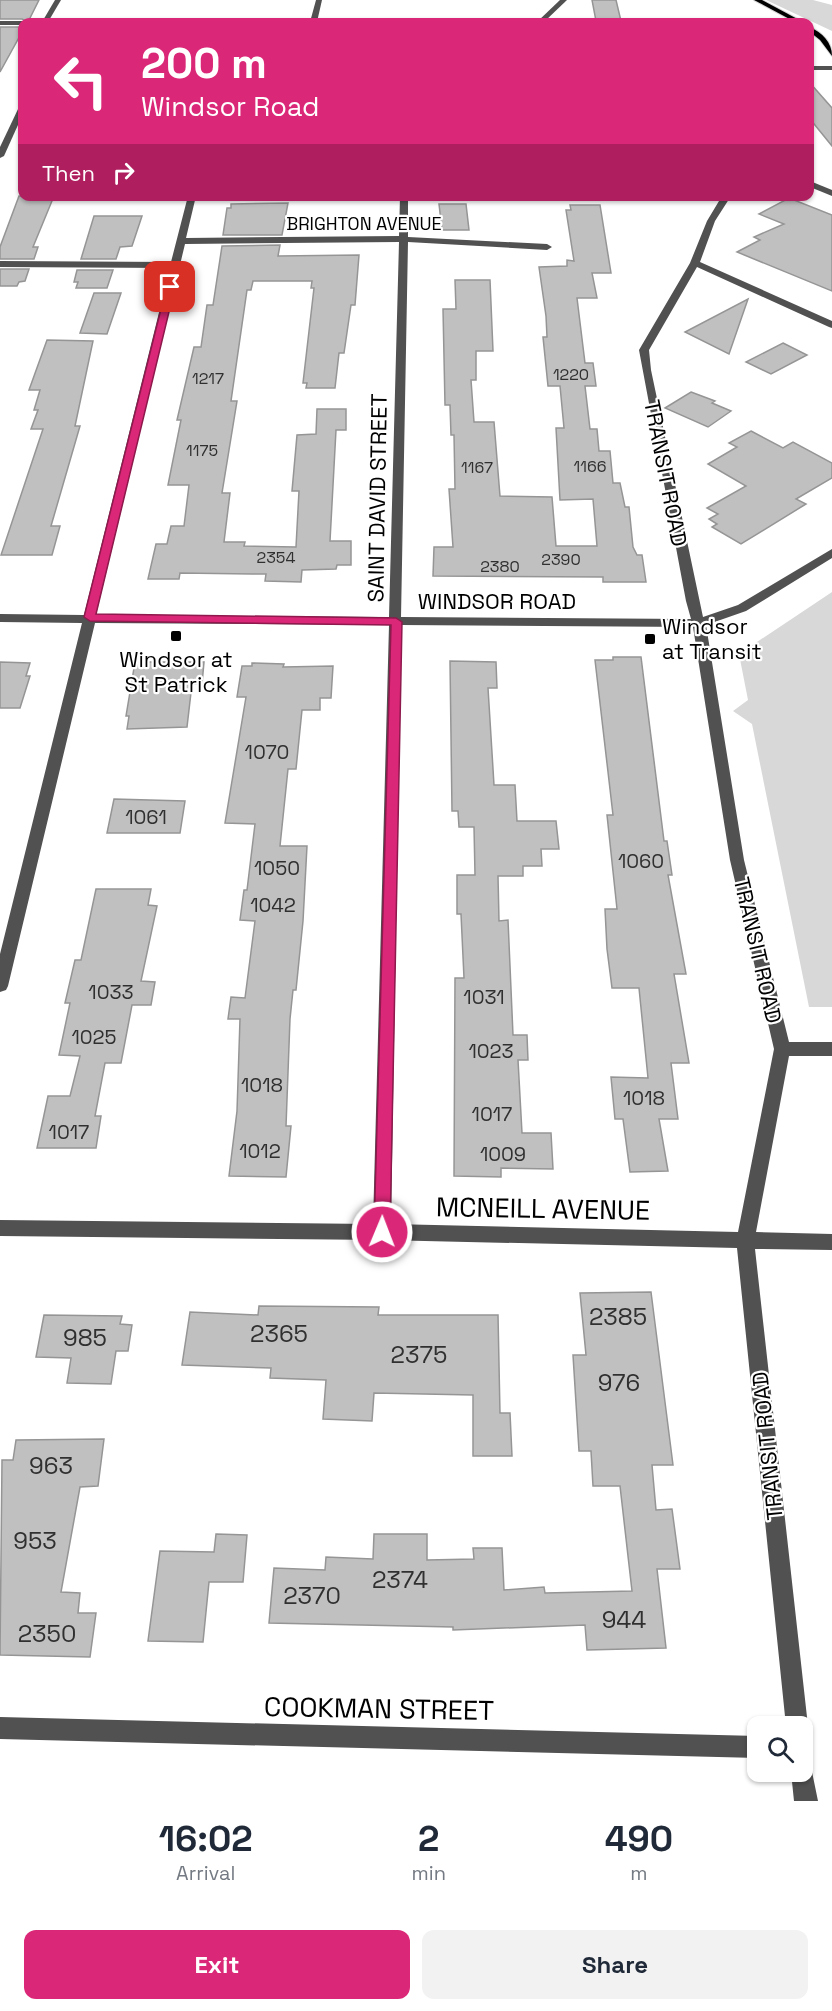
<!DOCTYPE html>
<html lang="en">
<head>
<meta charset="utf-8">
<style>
	:root { --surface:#fff; --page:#f2f2f3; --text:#1f2937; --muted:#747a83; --accent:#db2777 }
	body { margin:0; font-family:"Space Grotesk",sans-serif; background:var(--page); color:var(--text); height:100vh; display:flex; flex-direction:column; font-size:22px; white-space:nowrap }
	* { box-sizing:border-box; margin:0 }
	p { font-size:20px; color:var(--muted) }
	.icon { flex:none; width:33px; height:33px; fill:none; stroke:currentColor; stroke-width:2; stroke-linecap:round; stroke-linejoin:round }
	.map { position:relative; height:1801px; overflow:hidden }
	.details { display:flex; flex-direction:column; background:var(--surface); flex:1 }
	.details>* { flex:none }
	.banner { position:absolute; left:18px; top:18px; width:796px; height:183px; border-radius:12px; box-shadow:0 2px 4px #0004; background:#db2777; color:#fff; overflow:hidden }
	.fabs { position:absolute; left:747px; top:1716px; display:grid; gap:12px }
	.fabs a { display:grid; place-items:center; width:66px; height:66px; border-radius:12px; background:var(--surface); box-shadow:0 2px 4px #0004; font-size:30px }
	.pin { position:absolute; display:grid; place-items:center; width:51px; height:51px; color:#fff; margin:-26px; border-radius:12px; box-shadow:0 3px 9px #0006 }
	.me { position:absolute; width:66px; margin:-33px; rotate:1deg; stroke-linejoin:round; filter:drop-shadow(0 0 4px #0008) }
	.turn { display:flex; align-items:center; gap:21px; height:126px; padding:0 24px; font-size:27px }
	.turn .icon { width:78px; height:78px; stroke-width:2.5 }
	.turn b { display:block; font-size:42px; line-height:51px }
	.then { display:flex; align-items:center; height:57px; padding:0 24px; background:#0003; gap:12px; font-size:22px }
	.eta { display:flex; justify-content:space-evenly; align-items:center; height:102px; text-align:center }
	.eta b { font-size:36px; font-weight:700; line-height:42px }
	.action { display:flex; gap:12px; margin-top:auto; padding:12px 24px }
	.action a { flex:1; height:69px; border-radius:12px; background:var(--accent); color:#fff; font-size:24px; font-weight:700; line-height:69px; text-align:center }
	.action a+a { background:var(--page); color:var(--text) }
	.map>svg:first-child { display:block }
	.green { fill:#d8d8d8 }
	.building { fill:#c0c0c0; stroke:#959595; stroke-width:1.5 }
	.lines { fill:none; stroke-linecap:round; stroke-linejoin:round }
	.major-casing { stroke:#dbdbdb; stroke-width:2 }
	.minor { fill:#515151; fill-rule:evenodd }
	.major { fill:#000; fill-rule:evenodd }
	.route { fill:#db2777; stroke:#8e194d; stroke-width:1.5 }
	.poi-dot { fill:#000; stroke:#fff; stroke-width:2 }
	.labels { text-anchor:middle; stroke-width:4.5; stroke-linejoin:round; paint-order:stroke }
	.far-number-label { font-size:16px; fill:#303030 }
	.far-street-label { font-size:18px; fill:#000; stroke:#fff }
	.number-label { font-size:20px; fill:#303030 }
	.street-label { font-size:22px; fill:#000; stroke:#fff }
	.poi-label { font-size:22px; fill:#000; stroke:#fff; text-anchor:start }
	.near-number-label { font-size:24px; fill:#303030 }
	.near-street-label { font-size:27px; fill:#000; stroke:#fff }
</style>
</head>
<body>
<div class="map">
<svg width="832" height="1801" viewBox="0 0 832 1801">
	<rect width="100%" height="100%" fill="#fff"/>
	<g class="green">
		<path d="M 766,0 L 813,0 L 832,5 L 832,31 Z"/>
		<path d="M 832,592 L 832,1007 L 809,1007 L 752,724 L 733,711 L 748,700 L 739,654 Z"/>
	</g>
	<g class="building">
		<path d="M 0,0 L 39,0 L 28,22 L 22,19 L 0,19 Z"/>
		<path d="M 592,0 L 616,0 L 621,21 L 596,21 Z"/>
		<path d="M 0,27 L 22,27 L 22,32 L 0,72 Z"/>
		<path d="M 810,83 L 832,108 L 832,146 L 810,119 Z"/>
		<path d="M 19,196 L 54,196 L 33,247 L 38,247 L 34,259 L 0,259 L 0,247 Z"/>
		<path d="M 789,198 L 832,215 L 832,291 L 737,252 L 760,240 L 754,237 L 784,224 L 759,214 Z"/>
		<path d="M 288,203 L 282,235 L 223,235 L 227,208 L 231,208 L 231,204 Z"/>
		<path d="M 439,204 L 466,204 L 469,230 L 442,230 Z"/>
		<path d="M 570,205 L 600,205 L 611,273 L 592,273 L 597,298 L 577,298 L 585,363 L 593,363 L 596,386 L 585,386 L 590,429 L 597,429 L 599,451 L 610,451 L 613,483 L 620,483 L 625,507 L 629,507 L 633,547 L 637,555 L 642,555 L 646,582 L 603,582 L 603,577 L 433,576 L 434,547 L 453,547 L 449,489 L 455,489 L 454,435 L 451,435 L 450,405 L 445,405 L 443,309 L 456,309 L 455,280 L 490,280 L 493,351 L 476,351 L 476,380 L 471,380 L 474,422 L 494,422 L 500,496 L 552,497 L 556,546 L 597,546 L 593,499 L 560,500 L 556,428 L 564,428 L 560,386 L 548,386 L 543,337 L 547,337 L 546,316 L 539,267 L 567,266 L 567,260 L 574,261 L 566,210 L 571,210 Z"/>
		<path d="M 94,216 L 142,216 L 132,246 L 120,247 L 116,259 L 81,259 Z"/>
		<path d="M 280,245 L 278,256 L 359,255 L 355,305 L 351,305 L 344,353 L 339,353 L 335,388 L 306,388 L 307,383 L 303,383 L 314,288 L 311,288 L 312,281 L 253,281 L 251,290 L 247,290 L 231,401 L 237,401 L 222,493 L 230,493 L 224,542 L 245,542 L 244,546 L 296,547 L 299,491 L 292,491 L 297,435 L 316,434 L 317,409 L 346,409 L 346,430 L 336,430 L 330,541 L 351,541 L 351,565 L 337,565 L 336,569 L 302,570 L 301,582 L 265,581 L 266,574 L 252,574 L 180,573 L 179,579 L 148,579 L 156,544 L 167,544 L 171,526 L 184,526 L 189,485 L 168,485 L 181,420 L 177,420 L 194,347 L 201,347 L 207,305 L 213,305 L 222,246 Z"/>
		<path d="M 0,269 L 29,269 L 25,281 L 19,282 L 17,286 L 0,286 Z"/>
		<path d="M 77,270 L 113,270 L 107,288 L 76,288 L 78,282 L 74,282 Z"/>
		<path d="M 94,293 L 121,293 L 107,334 L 80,333 Z"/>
		<path d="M 748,299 L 729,354 L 685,332 Z"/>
		<path d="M 47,340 L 93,341 L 75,426 L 80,426 L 51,526 L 60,526 L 52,555 L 1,555 L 43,429 L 31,429 L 38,410 L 34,410 L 40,390 L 29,390 Z"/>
		<path d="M 783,343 L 807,355 L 771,374 L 746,362 Z"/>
		<path d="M 691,392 L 715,401 L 712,403 L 731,411 L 708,427 L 665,408 Z"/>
		<path d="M 751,431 L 783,448 L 793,442 L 832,463 L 832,478 L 796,499 L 806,504 L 741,544 L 712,527 L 717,524 L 709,519 L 718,514 L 707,508 L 746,486 L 708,464 L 737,447 L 729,443 Z"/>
		<path d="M 613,657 L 641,657 L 664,841 L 667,841 L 672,875 L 668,875 L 686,974 L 674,974 L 689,1063 L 671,1063 L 678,1119 L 659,1119 L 668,1171 L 630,1172 L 623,1119 L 615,1119 L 611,1077 L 648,1078 L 639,988 L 612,988 L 607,949 L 605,909 L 617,909 L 607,815 L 613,815 L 595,660 L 613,660 Z"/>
		<path d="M 450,661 L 496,662 L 497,688 L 488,688 L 494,785 L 515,785 L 517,821 L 556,821 L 559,849 L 541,849 L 542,866 L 523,866 L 523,876 L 498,876 L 499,921 L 508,920 L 513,1035 L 527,1035 L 528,1060 L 518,1060 L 522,1133 L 551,1133 L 553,1169 L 501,1168 L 501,1177 L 454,1176 L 455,978 L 464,978 L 461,914 L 457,914 L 457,875 L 475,875 L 474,827 L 459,827 L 458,811 L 452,811 Z"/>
		<path d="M 0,662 L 30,663 L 26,676 L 30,676 L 20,708 L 0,708 Z"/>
		<path d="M 135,662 L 204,662 L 202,684 L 192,684 L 187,727 L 127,729 L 129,716 L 126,716 Z"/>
		<path d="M 252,663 L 284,664 L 283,667 L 333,666 L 331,698 L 320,698 L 320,710 L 302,710 L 296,769 L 288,769 L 280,846 L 307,846 L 303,921 L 296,990 L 293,990 L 290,1019 L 286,1126 L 291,1126 L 286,1177 L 229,1176 L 237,1111 L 240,1019 L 228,1019 L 231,997 L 245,998 L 255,921 L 240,920 L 244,890 L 247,890 L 255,824 L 225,823 L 246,697 L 237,697 L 242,666 L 252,666 Z"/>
		<path d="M 114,799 L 185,801 L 180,833 L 107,833 Z"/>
		<path d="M 96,889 L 151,889 L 148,905 L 157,906 L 141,981 L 155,982 L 151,1005 L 132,1005 L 121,1063 L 105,1063 L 95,1116 L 101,1116 L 96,1148 L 37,1148 L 48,1096 L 70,1096 L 80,1056 L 59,1055 L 70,1003 L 65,1003 L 75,960 L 81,960 Z"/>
		<path d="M 651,1292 L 673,1465 L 652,1465 L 656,1510 L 672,1509 L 680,1569 L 657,1569 L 666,1648 L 587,1650 L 585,1625 L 453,1630 L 453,1627 L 269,1623 L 274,1568 L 325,1570 L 326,1557 L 373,1559 L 374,1534 L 427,1534 L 427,1560 L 474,1559 L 473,1548 L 502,1548 L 504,1590 L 544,1587 L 545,1593 L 632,1591 L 620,1486 L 593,1486 L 591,1451 L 579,1451 L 573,1355 L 586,1355 L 580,1293 Z"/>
		<path d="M 259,1306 L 379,1307 L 378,1315 L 498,1315 L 500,1413 L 510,1413 L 512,1456 L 473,1456 L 473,1395 L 374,1393 L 372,1421 L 323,1419 L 326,1380 L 270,1378 L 271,1368 L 182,1365 L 190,1312 L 258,1315 Z"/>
		<path d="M 44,1315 L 122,1316 L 120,1324 L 132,1325 L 128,1351 L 116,1351 L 111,1384 L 67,1383 L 71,1358 L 36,1357 Z"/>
		<path d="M 104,1439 L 98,1486 L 80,1487 L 61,1592 L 80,1593 L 78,1613 L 96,1613 L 90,1657 L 0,1655 L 2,1460 L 13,1460 L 16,1440 Z"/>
		<path d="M 216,1534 L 247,1535 L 243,1582 L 209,1582 L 203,1642 L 148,1641 L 160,1551 L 214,1552 Z"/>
	</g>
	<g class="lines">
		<defs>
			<g id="major">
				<path d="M 754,0 L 762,0 L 803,22 L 795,22 Z"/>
				<path d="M 810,27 C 822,33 832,42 832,56 L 820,40 L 810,32 Z"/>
			</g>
		</defs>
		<use href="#major" class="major-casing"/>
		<g class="minor">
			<path d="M 55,0 L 61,0 L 48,22 L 42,22 Z"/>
			<path d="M 316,0 L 322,0 L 317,22 L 310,22 Z"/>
			<path d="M 560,0 L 567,0 L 544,22 L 537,22 Z"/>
			<path d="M 0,21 L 22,21 L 25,22 L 22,25 L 0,25 Z"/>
			<rect x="810" y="66" width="22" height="4"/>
			<path d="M 19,107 L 22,107 L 22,116 L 4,156 L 0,158 L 0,147 Z"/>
			<path d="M 810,181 L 832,190 L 832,196 L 810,187 Z"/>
			<path d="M 188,196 L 196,196 L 186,238 L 399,236 L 400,196 L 408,196 L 408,237 L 547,244 L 552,247 L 547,250 L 408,242 L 401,617 L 691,619 L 686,601 L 639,350 L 690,263 L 707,221 L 722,196 L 731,196 L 715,221 L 700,262 L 832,321 L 832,328 L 829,327 L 697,267 L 649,350 L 651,370 L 703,617 L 738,605 L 832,549 L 832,558 L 746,611 L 706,625 L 744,860 L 789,1042 L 832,1042 L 832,1056 L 789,1056 L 756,1232 L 832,1234 L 832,1250 L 755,1249 L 808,1726 L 802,1735 L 802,1726 L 786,1726 L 737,1248 L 382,1240 L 0,1236 L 0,1220 L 373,1224 L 389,625 L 95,623 L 8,986 L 6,990 L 0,992 L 0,954 L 82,623 L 0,622 L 0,614 L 84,615 L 170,268 L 0,267 L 0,261 L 171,262 ZM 399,242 L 389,617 L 96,615 L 185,244 ZM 401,625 L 693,627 L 730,860 L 774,1049 L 738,1232 L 391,1224 Z"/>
			<path d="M 0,1717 L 758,1736 L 758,1758 L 0,1739 Z"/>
			<path d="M 802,1759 L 810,1762 L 818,1801 L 794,1801 L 791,1772 L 802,1772 Z"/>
		</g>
		<use href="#major" class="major"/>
	</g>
	<path class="route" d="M 167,285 L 175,287 L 96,614 L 396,618 L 402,622 L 390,1232 L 388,1237 L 382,1239 L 376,1237 L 374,1232 L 391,625 L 90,621 L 84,617 Z"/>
	<g class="poi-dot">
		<rect x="170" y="630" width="12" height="12" rx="3"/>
		<rect x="644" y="633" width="12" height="12" rx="3"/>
	</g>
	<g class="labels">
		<g class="far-number-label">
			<text x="571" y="380">1220</text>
			<text x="208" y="384">1217</text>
			<text x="202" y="456">1175</text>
			<text x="590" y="472">1166</text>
			<text x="477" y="473">1167</text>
			<text x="276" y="563">2354</text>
			<text x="561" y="565">2390</text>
			<text x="500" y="572">2380</text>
		</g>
		<g class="far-street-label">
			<text x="364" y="230">BRIGHTON AVENUE</text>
		</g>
		<g class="number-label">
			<text x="267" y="759">1070</text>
			<text x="146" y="824">1061</text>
			<text x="641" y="868">1060</text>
			<text x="277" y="875">1050</text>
			<text x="273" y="912">1042</text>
			<text x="111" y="999">1033</text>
			<text x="484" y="1004">1031</text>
			<text x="94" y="1044">1025</text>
			<text x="491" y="1058">1023</text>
			<text x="262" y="1092">1018</text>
			<text x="644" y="1105">1018</text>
			<text x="492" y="1121">1017</text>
			<text x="69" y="1139">1017</text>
			<text x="260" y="1158">1012</text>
			<text x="503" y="1161">1009</text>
		</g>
		<g class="street-label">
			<text transform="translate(666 473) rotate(79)" y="8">TRANSIT ROAD</text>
			<text transform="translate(377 498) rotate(-89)" y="8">SAINT DAVID STREET</text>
			<text x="497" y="609">WINDSOR ROAD</text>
			<text transform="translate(758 950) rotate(77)" y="8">TRANSIT ROAD</text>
			<text transform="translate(767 1446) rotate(-96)" y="8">TRANSIT ROAD</text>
		</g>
		<g class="poi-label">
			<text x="662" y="634">Windsor<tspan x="662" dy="25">at Transit</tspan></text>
			<text x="176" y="667" text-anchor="middle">Windsor at<tspan x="176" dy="25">St Patrick</tspan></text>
		</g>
		<g class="near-number-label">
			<text x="618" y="1325">2385</text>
			<text x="279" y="1342">2365</text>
			<text x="85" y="1346">985</text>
			<text x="419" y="1363">2375</text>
			<text x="619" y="1391">976</text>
			<text x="51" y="1474">963</text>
			<text x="35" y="1549">953</text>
			<text x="400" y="1588">2374</text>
			<text x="312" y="1604">2370</text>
			<text x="624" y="1628">944</text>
			<text x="47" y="1642">2350</text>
		</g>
		<g class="near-street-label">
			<text transform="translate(543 1209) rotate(1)" y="9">MCNEILL AVENUE</text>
			<text transform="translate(379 1709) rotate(1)" y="9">COOKMAN STREET</text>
		</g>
	</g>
</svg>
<div class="fabs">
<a><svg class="icon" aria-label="search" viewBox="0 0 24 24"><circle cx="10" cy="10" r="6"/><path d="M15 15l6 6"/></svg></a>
</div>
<div class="pin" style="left:170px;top:287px;background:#d93025"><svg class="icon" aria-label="arrive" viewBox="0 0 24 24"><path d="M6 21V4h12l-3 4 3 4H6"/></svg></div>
<svg class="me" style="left:382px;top:1232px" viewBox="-20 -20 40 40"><circle r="17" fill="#db2777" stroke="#fff" stroke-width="3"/><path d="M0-11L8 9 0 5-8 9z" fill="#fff"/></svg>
<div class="banner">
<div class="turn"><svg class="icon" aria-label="left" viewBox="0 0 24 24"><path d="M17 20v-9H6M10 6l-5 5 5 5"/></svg><div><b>200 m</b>Windsor Road</div></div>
<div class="then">Then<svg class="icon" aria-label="right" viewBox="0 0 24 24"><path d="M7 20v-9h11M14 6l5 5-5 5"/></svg></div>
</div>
</div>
<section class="details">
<div class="eta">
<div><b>16:02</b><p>Arrival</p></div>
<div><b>2</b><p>min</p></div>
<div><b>490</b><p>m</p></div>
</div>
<div class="action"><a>Exit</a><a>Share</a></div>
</section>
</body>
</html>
